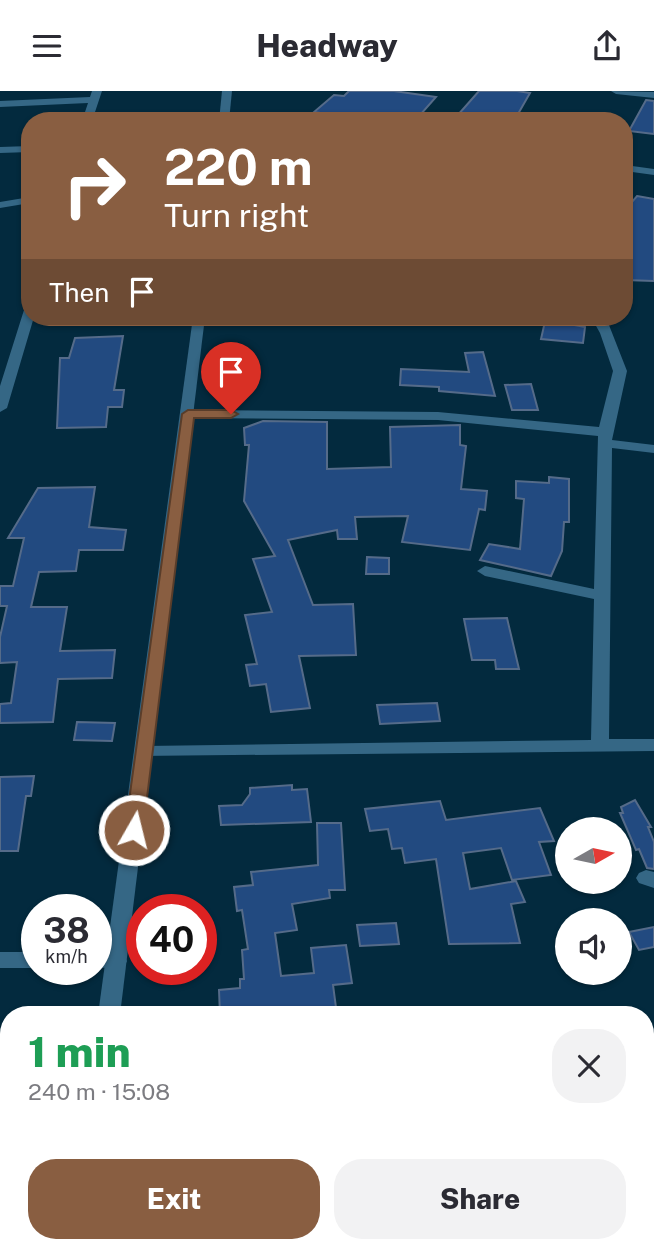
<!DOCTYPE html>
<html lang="en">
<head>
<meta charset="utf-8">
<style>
	:root { --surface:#fff; --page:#f2f2f3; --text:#2b2b33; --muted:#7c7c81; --accent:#895e41 }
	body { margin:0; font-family:"Public Sans",sans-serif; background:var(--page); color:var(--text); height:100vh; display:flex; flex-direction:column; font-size:26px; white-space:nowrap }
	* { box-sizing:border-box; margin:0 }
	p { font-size:23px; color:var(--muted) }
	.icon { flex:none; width:38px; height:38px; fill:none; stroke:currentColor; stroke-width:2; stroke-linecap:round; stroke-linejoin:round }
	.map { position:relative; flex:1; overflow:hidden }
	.drawer { position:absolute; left:0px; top:915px; width:654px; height:247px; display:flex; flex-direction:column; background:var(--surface); border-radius:28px 28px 0 0; box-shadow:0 2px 5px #0004 }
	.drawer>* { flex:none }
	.hud { position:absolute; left:21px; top:21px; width:612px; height:214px; border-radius:28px; box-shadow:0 2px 5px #0004; background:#895e41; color:#fff; overflow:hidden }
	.needle { width:46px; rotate:81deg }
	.controls { position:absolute; left:555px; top:726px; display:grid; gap:14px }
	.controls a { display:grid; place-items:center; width:77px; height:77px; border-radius:50%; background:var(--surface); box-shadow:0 2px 5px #0004; font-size:35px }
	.speed { position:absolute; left:21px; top:803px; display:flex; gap:14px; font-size:35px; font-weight:700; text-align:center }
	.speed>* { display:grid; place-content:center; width:91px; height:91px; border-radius:50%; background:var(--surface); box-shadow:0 2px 5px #0004; line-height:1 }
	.speed small { font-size:18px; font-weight:400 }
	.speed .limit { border:10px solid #d22; background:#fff; color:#111 }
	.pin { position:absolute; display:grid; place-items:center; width:60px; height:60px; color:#fff; margin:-72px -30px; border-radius:50% 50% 50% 0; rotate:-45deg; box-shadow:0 0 7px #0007 }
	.pin .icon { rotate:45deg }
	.me { position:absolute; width:77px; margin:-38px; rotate:8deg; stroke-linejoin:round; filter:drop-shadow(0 0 5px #0008) }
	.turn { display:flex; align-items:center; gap:24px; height:147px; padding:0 28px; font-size:32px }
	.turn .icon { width:91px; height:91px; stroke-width:2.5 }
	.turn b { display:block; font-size:49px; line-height:60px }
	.then { display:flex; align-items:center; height:66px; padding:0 28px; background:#0003; gap:14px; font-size:26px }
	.round { display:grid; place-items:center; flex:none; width:74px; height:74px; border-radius:28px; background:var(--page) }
	.headline { display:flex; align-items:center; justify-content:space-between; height:119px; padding:0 28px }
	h1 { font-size:42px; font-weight:800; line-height:52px; color:#1e9e55 }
	.button { display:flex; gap:14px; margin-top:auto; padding:14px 28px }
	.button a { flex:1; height:80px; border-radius:28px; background:var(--accent); color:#fff; font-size:28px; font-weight:800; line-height:80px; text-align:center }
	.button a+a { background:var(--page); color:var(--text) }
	header { display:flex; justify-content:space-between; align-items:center; height:91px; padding:0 28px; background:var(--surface); font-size:32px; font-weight:800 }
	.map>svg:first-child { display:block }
	.building { fill:#224a80; stroke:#556b89; stroke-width:2 }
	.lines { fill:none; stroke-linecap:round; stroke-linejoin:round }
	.minor { fill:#356785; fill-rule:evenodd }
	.tertiary { fill:#356785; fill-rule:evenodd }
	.route { fill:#895e41; stroke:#593d2a; stroke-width:2 }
</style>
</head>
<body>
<header><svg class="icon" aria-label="menu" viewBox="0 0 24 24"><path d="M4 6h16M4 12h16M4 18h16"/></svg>Headway<svg class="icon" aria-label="share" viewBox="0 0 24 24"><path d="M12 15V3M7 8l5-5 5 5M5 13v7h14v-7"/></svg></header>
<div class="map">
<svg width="654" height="1161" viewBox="0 0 654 1161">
	<rect width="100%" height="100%" fill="#032a3e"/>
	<g class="building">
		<path d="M 349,0 L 394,0 L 436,6 L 421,23 L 408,22 L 400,30 L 369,30 L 314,21 L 334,4 L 344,5 Z"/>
		<path d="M 479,0 L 517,0 L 530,2 L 514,30 L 457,25 Z"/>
		<path d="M 646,9 L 654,10 L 654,43 L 629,40 Z"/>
		<path d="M 637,105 L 654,108 L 654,190 L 625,189 L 625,119 Z"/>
		<path d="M 546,226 L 572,226 L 569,233 L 585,236 L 583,252 L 541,248 Z"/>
		<path d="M 123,245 L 114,299 L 124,299 L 122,316 L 108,316 L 106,336 L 57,337 L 60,267 L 69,267 L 75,247 Z"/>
		<path d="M 483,261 L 495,305 L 439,300 L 439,296 L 400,294 L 401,278 L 469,281 L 465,262 Z"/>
		<path d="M 531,293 L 538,319 L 512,319 L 505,294 Z"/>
		<path d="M 263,330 L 327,331 L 327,378 L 391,376 L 390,336 L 460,334 L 460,354 L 466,355 L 461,398 L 487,400 L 485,419 L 479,418 L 470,459 L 402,451 L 408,425 L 355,426 L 357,448 L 338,448 L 337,439 L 288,449 L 313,514 L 353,513 L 356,564 L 299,565 L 310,617 L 271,621 L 266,593 L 250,595 L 246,574 L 257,573 L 245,524 L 272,521 L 253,468 L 275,465 L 244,410 L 249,354 L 245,354 L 244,337 Z"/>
		<path d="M 549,386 L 569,388 L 569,431 L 564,431 L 562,460 L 551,485 L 480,469 L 489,453 L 520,458 L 524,408 L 516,407 L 516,390 L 549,392 Z"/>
		<path d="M 95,396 L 89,436 L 126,439 L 123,459 L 79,459 L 76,480 L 39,481 L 31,516 L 67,516 L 60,560 L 115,559 L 112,587 L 58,588 L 53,631 L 0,632 L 0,613 L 11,612 L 17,571 L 0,572 L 0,546 L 7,515 L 0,515 L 0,495 L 13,495 L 24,447 L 8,447 L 38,397 Z"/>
		<path d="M 367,466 L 389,467 L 389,483 L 366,483 Z"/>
		<path d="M 507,527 L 519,578 L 496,578 L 495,569 L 472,569 L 464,528 Z"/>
		<path d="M 437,612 L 440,630 L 380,633 L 377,614 Z"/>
		<path d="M 77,631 L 115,632 L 112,650 L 74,649 Z"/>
		<path d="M 34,685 L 31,705 L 26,705 L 18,760 L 0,760 L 0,686 Z"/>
		<path d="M 292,694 L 292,699 L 307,698 L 311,731 L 221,734 L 219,715 L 242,714 L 250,703 L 250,697 Z"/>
		<path d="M 635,709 L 651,736 L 648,736 L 654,751 L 654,778 L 647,777 L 639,758 L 636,759 L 620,722 L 623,722 L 621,716 Z"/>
		<path d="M 440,710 L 446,729 L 540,717 L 554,750 L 539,751 L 551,784 L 512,789 L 501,757 L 463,762 L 470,798 L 516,790 L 525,811 L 511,813 L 520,852 L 449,853 L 436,768 L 405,772 L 402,757 L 392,758 L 388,738 L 370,740 L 365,718 Z"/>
		<path d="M 317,732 L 341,732 L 345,799 L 329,799 L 330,807 L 292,813 L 297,839 L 275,842 L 281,885 L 314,882 L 311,857 L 346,854 L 352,892 L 333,894 L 337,924 L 220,924 L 219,899 L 240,897 L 240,888 L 244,888 L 242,859 L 248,858 L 242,819 L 237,820 L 234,796 L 253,794 L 251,781 L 318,774 Z"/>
		<path d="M 396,832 L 399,853 L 360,855 L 357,834 Z"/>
		<path d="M 654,836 L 654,856 L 639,859 L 629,841 Z"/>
	</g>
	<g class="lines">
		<g class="minor">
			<path d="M 92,0 L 102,0 L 92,30 L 82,30 L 88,12 L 0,16 L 0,10 L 90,6 Z"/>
			<path d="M 611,0 L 654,1 L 654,7 L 616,3 Z"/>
			<path d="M 224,24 L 260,30 L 220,29 L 220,25 Z"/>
			<path d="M 30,55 L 30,61 L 0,62 L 0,56 Z"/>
			<path d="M 625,74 L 654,78 L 654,84 L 625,80 Z"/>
			<path d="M 30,106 L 30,112 L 0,117 L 0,111 Z"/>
			<path d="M 30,215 L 30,226 L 34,226 L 7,317 L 0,321 L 0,295 L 24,219 Z"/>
			<path d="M 591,226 L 604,226 L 607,229 L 627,280 L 612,349 L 654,354 L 654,362 L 612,357 L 609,648 L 654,648 L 654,660 L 138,665 L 136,661 L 138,657 L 145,655 L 591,649 L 594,508 L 485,485 L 477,480 L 485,475 L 594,498 L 598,345 L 438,329 L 188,327 L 181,323 L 188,319 L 438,321 L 599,336 L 613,280 L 600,242 Z"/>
			<path d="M 646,779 L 654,781 L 654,797 L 639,792 L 636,787 L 639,782 Z"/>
			<rect x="0" y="861" width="37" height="16"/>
			<path d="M 96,861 L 124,864 L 127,870 L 124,876 L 96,877 Z"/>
		</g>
		<g class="tertiary">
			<path d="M 222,0 L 232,0 L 229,30 L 219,30 Z"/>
			<path d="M 193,226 L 205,226 L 120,924 L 98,924 Z"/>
			<path d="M 64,1153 L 90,1153 L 89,1161 L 63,1161 Z"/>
		</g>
	</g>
	<path class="route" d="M 188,319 L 231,319 L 238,323 L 231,327 L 194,327 L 143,739 L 140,744 L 128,744 L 125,739 L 182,323 Z"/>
</svg>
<div class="controls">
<a><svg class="needle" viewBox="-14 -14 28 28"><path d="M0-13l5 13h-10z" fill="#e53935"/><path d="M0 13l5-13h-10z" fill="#7c7c81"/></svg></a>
<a><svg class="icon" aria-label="sound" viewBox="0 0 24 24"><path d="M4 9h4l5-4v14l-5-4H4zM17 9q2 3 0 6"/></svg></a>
</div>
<div class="speed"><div>38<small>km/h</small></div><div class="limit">40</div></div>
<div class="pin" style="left:231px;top:323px;background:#d93025"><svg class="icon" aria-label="arrive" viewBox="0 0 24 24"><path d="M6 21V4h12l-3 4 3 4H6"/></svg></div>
<svg class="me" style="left:134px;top:739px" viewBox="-20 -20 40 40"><circle r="17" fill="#895e41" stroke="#fff" stroke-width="3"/><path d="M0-11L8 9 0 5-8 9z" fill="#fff"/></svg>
<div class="hud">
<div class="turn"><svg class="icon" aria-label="right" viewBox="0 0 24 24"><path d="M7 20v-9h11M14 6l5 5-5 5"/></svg><div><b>220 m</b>Turn right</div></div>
<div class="then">Then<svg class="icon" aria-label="arrive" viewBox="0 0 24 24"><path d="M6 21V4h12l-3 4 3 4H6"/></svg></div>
</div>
<section class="drawer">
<div class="headline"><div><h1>1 min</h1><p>240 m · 15:08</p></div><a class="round"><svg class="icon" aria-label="close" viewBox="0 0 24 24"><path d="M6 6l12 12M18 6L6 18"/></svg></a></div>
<div class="button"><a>Exit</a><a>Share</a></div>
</section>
</div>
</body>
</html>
